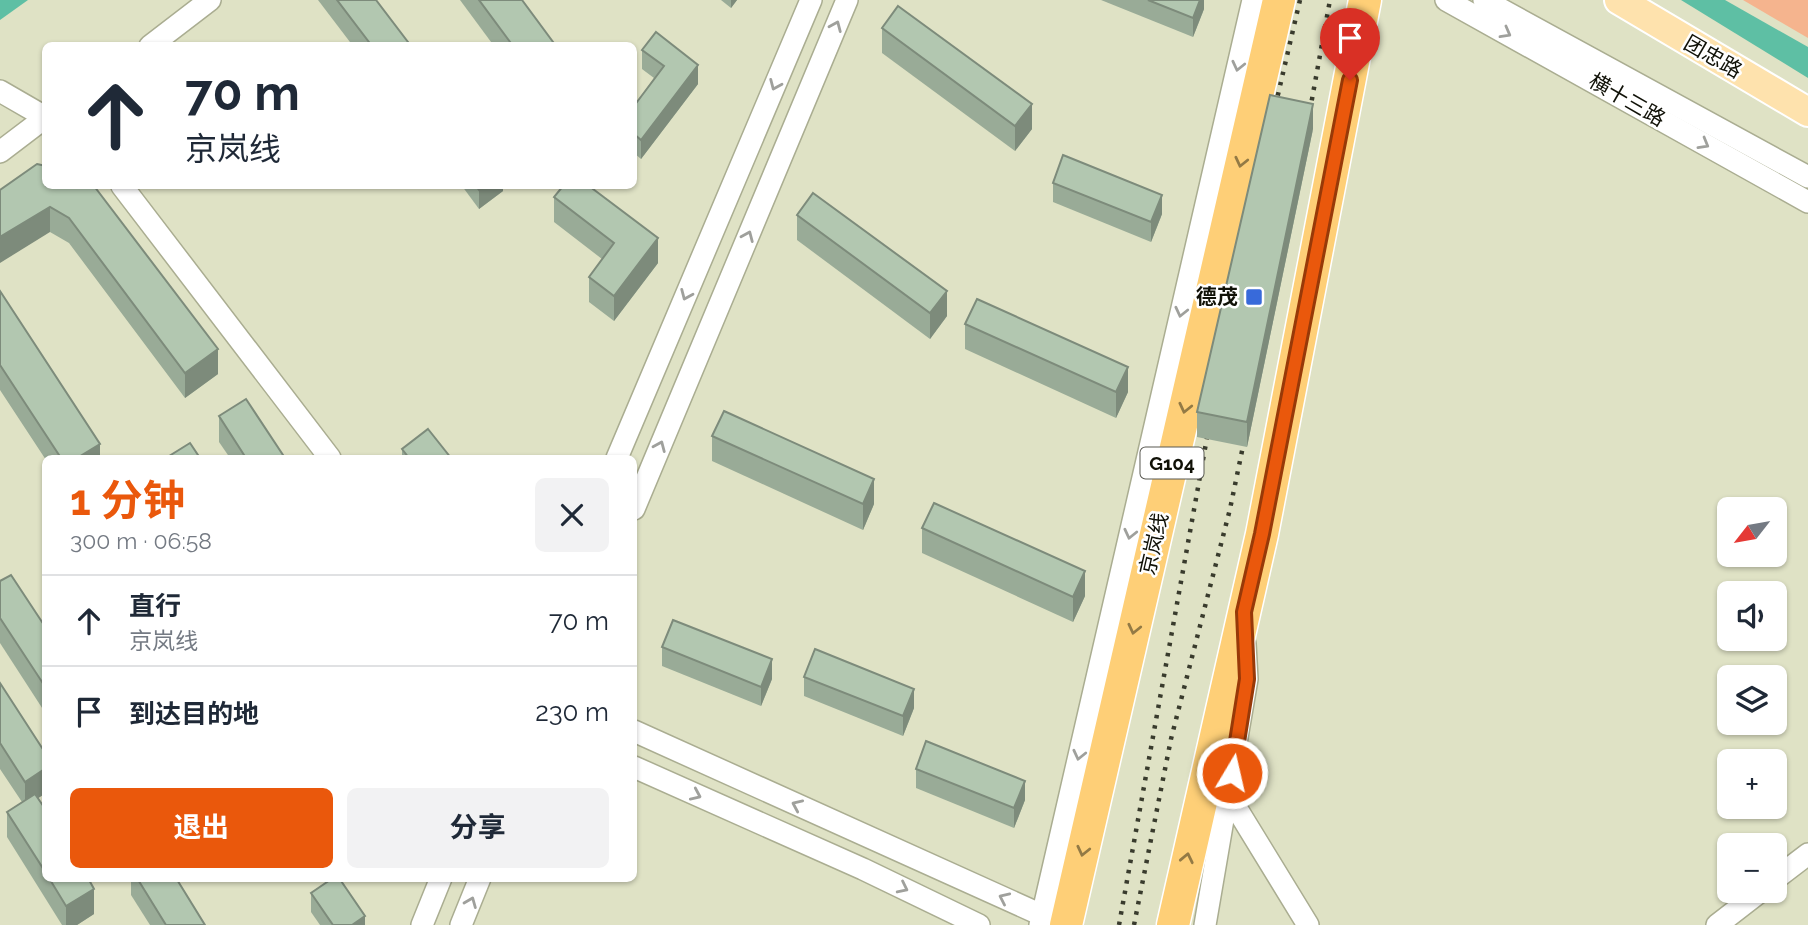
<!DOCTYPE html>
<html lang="zh">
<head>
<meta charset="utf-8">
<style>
	:root { --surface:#fff; --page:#f2f2f3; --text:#1f2937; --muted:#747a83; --line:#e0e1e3; --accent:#ea580c }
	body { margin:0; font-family:Raleway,"Noto Sans SC",sans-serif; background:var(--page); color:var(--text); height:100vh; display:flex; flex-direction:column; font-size:26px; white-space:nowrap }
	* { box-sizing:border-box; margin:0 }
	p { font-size:23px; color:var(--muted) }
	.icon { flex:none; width:38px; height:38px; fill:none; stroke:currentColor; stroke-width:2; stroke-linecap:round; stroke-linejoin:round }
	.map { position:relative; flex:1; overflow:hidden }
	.panel { position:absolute; left:42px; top:455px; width:595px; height:427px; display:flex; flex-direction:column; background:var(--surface); border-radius:10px; box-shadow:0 2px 5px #0004 }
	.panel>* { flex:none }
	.guide { position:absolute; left:42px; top:42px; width:595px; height:147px; border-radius:10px; box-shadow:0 2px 5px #0004; background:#fff; color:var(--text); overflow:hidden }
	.needle { width:46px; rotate:239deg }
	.buttons { position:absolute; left:1717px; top:497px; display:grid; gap:14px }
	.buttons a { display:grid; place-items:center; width:70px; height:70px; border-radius:10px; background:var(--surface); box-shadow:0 2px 5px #0004; font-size:35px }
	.pin { position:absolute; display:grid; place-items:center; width:60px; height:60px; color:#fff; margin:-72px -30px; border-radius:50% 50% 50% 0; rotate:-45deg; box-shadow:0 0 7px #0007 }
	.pin .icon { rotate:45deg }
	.me { position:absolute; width:77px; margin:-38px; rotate:9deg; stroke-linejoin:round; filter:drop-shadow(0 0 5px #0008) }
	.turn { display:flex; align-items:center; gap:24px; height:147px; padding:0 28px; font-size:32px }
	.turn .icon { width:91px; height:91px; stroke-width:2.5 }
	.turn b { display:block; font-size:49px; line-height:60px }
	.round { display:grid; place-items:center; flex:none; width:74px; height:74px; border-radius:10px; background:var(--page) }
	.overview { display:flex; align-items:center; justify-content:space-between; height:119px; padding:0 28px }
	h1 { font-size:42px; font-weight:700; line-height:52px; color:var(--accent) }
	.primary-button { display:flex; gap:14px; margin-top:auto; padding:14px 28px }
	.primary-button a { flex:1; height:80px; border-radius:10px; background:var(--accent); color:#fff; font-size:28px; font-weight:700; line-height:80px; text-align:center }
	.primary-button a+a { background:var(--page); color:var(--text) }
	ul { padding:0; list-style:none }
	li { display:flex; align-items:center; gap:21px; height:91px; padding:0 28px; border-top:2px solid var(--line) }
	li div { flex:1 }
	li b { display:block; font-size:26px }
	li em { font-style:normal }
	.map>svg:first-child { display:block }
	.green { fill:#f5b48e }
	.water { fill:#5ebfa4 }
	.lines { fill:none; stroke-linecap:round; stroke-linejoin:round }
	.minor-casing { stroke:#aaad91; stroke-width:24 }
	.major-casing { stroke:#fff; stroke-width:32 }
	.highway-casing { stroke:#fff; stroke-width:35 }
	.minor { stroke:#fff; stroke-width:21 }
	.major { stroke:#fee2ad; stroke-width:28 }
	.highway { stroke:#fecf77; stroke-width:32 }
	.rail { stroke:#393b2d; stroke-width:4.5; stroke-dasharray:3.5 7; stroke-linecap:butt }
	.wall { fill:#99ab97 }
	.shaded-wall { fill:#7d8b7b }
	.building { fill:#b2c7b0; stroke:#7d8b7b; stroke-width:2 }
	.oneway { stroke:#9fa09c }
	.oneway2 { stroke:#937a45 }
	.route-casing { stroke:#983908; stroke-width:18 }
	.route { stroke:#ea580c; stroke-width:12 }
	.poi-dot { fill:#386ada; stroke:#fff; stroke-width:2.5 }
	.labels { text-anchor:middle; stroke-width:5; stroke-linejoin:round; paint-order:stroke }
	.shield { fill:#fff; stroke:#585851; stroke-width:2 }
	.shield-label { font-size:19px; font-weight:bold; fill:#101107 }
	.street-label { font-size:21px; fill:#101107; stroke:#fff }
	.poi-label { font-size:21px; font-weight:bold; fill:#101107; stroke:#fff; text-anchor:end }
</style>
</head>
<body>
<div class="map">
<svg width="1808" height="925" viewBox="0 0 1808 925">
	<rect width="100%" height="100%" fill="#dfe2c5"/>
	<path class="green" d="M 1743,0 L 1808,0 L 1808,38 Z"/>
	<g class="water">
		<path d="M 0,0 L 28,0 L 0,20 Z"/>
		<path d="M 1681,0 L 1725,0 L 1808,47 L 1808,78 Z"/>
	</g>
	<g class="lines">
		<defs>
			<g id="minor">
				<path d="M 1446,0 L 1808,202"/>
				<path d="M 1484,0 L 1808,177"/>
				<path d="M 150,46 L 210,0"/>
				<path d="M 0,91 L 45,117"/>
				<path d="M 0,152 L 46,117"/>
				<path d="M 122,186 L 330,458"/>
				<path d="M 617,458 L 811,0"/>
				<path d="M 634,509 L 847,0"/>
				<path d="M 634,731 L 1055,921"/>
				<path d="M 634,767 L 863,869 L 979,925"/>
				<path d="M 1229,796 L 1308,925"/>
				<path d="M 1774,880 L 1808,854"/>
				<path d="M 422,925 L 441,878"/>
				<path d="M 461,925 L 480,878"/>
				<path d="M 1040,925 L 1253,0"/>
				<path d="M 1205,925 L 1247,679 L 1245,644"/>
				<path d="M 1717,925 L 1761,891"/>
			</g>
			<path id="major" d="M 1619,0 L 1808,112"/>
			<g id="highway">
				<path d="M 1066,925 L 1279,0"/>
				<path d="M 1173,925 L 1262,534 L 1365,0"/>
			</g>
		</defs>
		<use href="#minor" class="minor-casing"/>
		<use href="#major" class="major-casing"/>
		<use href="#highway" class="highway-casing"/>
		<use href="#minor" class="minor"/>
		<use href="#major" class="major"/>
		<use href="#highway" class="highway"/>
		<g class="rail">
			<path d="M 1273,116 L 1300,0"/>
			<path d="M 1308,121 L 1330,0"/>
			<path d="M 1119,925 L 1210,421"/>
			<path d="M 1134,925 L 1171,739 L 1230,509 L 1247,427"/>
		</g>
	</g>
	<g class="wall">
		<path d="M 318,0 L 376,0 L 411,46 L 353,46 Z"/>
		<path d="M 460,0 L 522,0 L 556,46 L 494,46 Z"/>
		<path d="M 721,0 L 737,0 L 731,8 Z"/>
		<path d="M 1101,0 L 1204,0 L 1204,9 L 1193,37 Z"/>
		<path d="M 882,28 L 1032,129 L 1015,151 L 882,53 Z"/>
		<path d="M 642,50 L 698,84 L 641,159 L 634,153 L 634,106 L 654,78 L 642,69 Z"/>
		<path d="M 1313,129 L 1247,447 L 1197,437 L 1197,412 Z"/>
		<path d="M 37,164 L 218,374 L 185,398 L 69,243 L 50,232 Z"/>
		<path d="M 1053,183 L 1162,214 L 1151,242 L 1053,202 Z"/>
		<path d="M 462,186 L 503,186 L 503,191 L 479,209 Z"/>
		<path d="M 554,197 L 658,263 L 614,321 L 589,302 L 589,277 L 602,259 L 554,222 Z"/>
		<path d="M 797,215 L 947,316 L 930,339 L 797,240 Z"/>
		<path d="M 0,291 L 100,458 L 46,458 L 46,460 L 0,390 Z"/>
		<path d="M 965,324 L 1128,392 L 1116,418 L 965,349 Z"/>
		<path d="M 219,416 L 285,458 L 230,458 L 219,442 Z"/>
		<path d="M 712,436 L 874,504 L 863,530 L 712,461 Z"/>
		<path d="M 402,449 L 451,458 L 402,458 Z"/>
		<path d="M 922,528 L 1085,596 L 1073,622 L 922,553 Z"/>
		<path d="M 0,581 L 46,628 L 46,714 L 0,643 Z"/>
		<path d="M 662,647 L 772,679 L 761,706 L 662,666 Z"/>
		<path d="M 804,677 L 914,708 L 903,736 L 804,696 Z"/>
		<path d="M 0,683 L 38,798 L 46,810 L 46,878 L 88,878 L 94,914 L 77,925 L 62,925 L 7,837 L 7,812 L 22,802 L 0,769 Z"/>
		<path d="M 916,769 L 1025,800 L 1014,828 L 916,788 Z"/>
		<path d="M 131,878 L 176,878 L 205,925 L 150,925 L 131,895 Z"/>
		<path d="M 311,893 L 365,925 L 320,925 L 311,912 Z"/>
	</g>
	<g class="shaded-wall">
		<path d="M 731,0 L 737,0 L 731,8 Z"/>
		<path d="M 1200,0 L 1204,0 L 1204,9 L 1193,37 L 1193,18 Z"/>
		<path d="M 698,65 L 698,84 L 641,159 L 641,140 Z"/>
		<path d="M 1032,104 L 1032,129 L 1015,151 L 1015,126 Z"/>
		<path d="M 1313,104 L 1313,129 L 1247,447 L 1247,422 Z"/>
		<path d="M 485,186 L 503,186 L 503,191 L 479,209 L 479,190 Z"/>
		<path d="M 1162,195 L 1162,214 L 1151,242 L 1151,222 Z"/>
		<path d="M 50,207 L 50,232 L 0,263 L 0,237 Z"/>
		<path d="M 658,238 L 658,263 L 614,321 L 614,296 Z"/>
		<path d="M 947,291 L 947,316 L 930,339 L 930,313 Z"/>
		<path d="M 218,349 L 218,374 L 185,398 L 185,373 Z"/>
		<path d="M 1128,367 L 1128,392 L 1116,418 L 1116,392 Z"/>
		<path d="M 100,444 L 100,458 L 77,458 Z"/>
		<path d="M 874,479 L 874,504 L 863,530 L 863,504 Z"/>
		<path d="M 1085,571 L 1085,596 L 1073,622 L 1073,597 Z"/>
		<path d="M 772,659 L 772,679 L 761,706 L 761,687 Z"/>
		<path d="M 914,689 L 914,708 L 903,736 L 903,716 Z"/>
		<path d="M 46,768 L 46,793 L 25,807 L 25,782 Z"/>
		<path d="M 1025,781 L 1025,800 L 1014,828 L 1014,808 Z"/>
		<path d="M 94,889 L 94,914 L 77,925 L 66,925 L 66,906 Z"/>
		<path d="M 365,916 L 365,925 L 352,925 Z"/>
	</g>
	<g class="building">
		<path d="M 337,0 L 376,0 L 411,46 L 372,46 Z"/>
		<path d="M 479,0 L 522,0 L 556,46 L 513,46 Z"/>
		<path d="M 1148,0 L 1200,0 L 1193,18 Z"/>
		<path d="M 898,6 L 1032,104 L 1015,126 L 882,28 Z"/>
		<path d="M 656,32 L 698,65 L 641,140 L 634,134 L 634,106 L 664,66 L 642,50 Z"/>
		<path d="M 1270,95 L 1313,104 L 1247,422 L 1197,412 Z"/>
		<path d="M 1063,155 L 1162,195 L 1151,222 L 1053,183 Z"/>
		<path d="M 37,164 L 46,166 L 46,186 L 94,186 L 218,349 L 185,373 L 69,218 L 50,207 L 0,237 L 0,190 Z"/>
		<path d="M 476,186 L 485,186 L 479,190 Z"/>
		<path d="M 563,186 L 589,186 L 658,238 L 614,296 L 589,277 L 614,243 L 554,197 Z"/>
		<path d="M 813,193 L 947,291 L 930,313 L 797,215 Z"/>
		<path d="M 0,291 L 100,444 L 77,458 L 61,458 L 0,365 Z"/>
		<path d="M 977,299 L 1128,367 L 1116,392 L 965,324 Z"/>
		<path d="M 246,399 L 285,458 L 246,458 L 219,416 Z"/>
		<path d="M 724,411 L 874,479 L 863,504 L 712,436 Z"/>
		<path d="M 428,429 L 451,458 L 409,458 L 402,449 Z"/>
		<path d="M 190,443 L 200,458 L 166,458 Z"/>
		<path d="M 934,503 L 1085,571 L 1073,597 L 922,528 Z"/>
		<path d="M 11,575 L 46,628 L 46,688 L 0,618 L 0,581 Z"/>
		<path d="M 673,620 L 772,659 L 761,687 L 662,647 Z"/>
		<path d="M 815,649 L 914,689 L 903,716 L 804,677 Z"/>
		<path d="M 0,683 L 46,754 L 46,768 L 25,782 L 0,743 Z"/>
		<path d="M 926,741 L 1025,781 L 1014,808 L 916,769 Z"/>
		<path d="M 35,794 L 46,810 L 46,873 L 7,812 Z"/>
		<path d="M 49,878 L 88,878 L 94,889 L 66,906 Z"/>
		<path d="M 137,878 L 176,878 L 205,925 L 166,925 Z"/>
		<path d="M 333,878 L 339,878 L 365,916 L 352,925 L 333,925 L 311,893 Z"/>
	</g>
	<defs><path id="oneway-chevron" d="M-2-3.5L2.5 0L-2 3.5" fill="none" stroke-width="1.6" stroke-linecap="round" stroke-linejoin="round" transform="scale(1.75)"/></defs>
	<g class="oneway">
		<use href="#oneway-chevron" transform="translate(836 26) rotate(-67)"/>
		<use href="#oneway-chevron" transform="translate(1506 33) rotate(29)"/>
		<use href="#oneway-chevron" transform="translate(1238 66) rotate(103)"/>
		<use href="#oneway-chevron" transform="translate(775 85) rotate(113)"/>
		<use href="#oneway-chevron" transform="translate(1704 144) rotate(30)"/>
		<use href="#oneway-chevron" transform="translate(748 236) rotate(-67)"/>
		<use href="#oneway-chevron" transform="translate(686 295) rotate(113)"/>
		<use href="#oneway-chevron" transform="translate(1181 312) rotate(103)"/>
		<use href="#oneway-chevron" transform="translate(660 446) rotate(-67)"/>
		<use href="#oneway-chevron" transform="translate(1130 534) rotate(103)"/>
		<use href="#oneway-chevron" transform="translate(1079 755) rotate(103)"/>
		<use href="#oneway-chevron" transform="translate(696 795) rotate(24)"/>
		<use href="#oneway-chevron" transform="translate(797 805) rotate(-156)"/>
		<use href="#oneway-chevron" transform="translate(903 888) rotate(26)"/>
		<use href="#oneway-chevron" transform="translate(1004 898) rotate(-155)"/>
		<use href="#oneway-chevron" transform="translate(471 902) rotate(-68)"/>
	</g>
	<g class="oneway2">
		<use href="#oneway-chevron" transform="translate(1241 162) rotate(103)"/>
		<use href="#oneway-chevron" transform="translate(1185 408) rotate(103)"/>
		<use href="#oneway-chevron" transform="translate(1134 629) rotate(103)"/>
		<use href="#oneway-chevron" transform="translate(1083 851) rotate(103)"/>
		<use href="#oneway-chevron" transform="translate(1187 858) rotate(-78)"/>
	</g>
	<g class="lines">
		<defs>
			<path id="route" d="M 1232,773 L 1247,679 L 1244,612 L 1262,534 L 1350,80"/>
		</defs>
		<use href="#route" class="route-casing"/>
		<use href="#route" class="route"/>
	</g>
	<rect class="poi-dot" x="1245" y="288" width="18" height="18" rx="3.5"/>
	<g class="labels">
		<rect class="shield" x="1140.5" y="447.5" width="63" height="31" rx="5"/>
		<g class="shield-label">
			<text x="1172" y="470">G104</text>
		</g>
		<g class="street-label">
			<text transform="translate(1713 57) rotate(30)" y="7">团忠路</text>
			<text transform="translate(1627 100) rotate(30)" y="7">横十三路</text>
			<text transform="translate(1154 544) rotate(-77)" y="7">京岚线</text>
		</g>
		<g class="poi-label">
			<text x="1238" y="304">德茂</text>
		</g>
	</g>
</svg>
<div class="buttons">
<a><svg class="needle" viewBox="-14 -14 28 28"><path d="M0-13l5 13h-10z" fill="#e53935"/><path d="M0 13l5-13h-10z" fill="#747a83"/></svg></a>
<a><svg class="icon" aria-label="sound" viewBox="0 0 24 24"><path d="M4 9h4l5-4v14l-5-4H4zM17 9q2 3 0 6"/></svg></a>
<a><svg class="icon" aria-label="layers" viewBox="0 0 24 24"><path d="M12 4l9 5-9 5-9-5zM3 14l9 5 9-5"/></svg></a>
<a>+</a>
<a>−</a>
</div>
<div class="pin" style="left:1350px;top:80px;background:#d93025"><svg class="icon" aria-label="arrive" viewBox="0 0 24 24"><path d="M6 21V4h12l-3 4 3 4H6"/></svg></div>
<svg class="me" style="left:1232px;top:773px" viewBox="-20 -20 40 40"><circle r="17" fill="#ea580c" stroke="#fff" stroke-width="3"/><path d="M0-11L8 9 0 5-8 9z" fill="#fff"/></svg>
<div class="guide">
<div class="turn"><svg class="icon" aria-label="ahead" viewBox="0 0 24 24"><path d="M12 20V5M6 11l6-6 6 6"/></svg><div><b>70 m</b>京岚线</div></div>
</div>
<section class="panel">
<div class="overview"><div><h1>1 分钟</h1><p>300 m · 06:58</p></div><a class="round"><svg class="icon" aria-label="close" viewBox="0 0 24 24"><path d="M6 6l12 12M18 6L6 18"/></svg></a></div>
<ul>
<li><svg class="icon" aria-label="ahead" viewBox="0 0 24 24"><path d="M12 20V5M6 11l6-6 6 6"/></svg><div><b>直行</b><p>京岚线</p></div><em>70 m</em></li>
<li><svg class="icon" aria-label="arrive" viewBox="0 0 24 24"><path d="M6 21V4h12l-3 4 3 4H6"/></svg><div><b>到达目的地</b></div><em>230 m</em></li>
</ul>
<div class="primary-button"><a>退出</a><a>分享</a></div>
</section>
</div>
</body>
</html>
